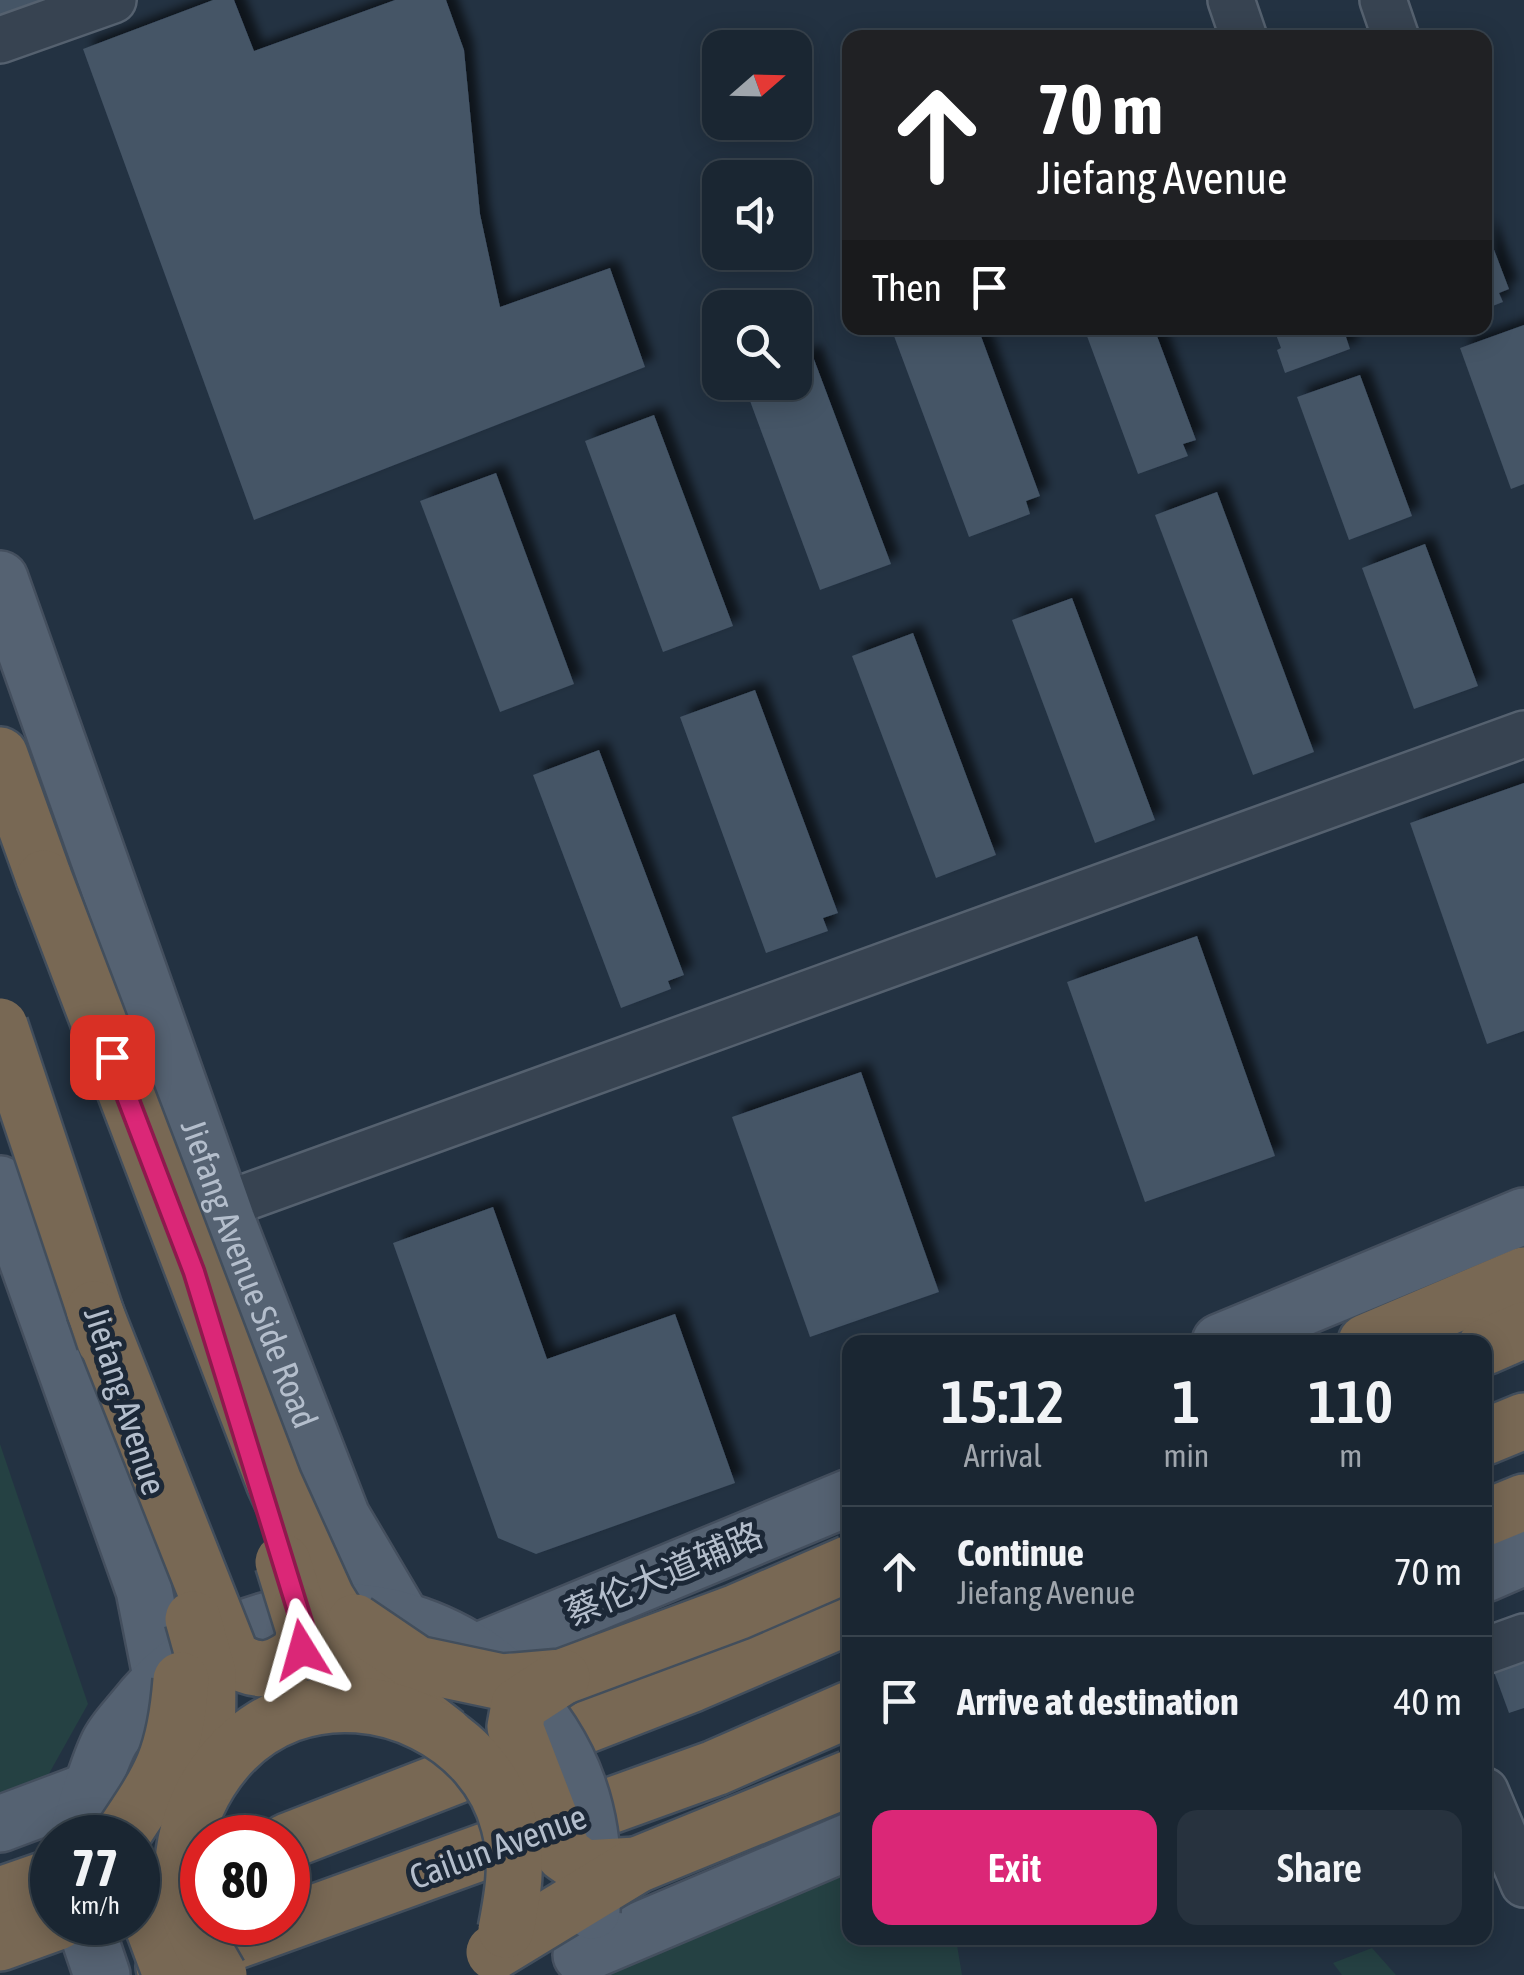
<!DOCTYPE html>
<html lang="en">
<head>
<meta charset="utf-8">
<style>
	:root { --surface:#1a2632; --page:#27323e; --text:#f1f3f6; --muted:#9fa5ac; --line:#38434d; --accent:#db2777 }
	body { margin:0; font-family:"Asap Condensed","Noto Sans SC",sans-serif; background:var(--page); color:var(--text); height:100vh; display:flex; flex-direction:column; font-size:38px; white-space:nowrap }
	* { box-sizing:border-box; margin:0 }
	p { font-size:32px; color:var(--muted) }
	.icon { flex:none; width:55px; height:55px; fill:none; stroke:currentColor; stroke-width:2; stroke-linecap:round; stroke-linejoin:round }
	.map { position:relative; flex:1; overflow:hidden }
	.panel { position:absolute; left:842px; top:1335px; width:650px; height:610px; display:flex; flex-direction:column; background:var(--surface); border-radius:20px; box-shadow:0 5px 25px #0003,0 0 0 2px var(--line) }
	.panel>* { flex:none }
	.banner { position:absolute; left:842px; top:30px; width:650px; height:305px; border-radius:20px; box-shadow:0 5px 25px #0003,0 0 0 2px var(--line); background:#202124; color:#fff; overflow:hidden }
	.needle { width:65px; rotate:70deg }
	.fabs { position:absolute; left:702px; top:30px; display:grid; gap:20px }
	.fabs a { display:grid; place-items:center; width:110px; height:110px; border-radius:20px; background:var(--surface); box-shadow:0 5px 25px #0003,0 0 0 2px var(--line); font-size:50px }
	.speed { position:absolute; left:30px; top:1815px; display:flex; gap:20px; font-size:50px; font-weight:700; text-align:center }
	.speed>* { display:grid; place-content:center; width:130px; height:130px; border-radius:50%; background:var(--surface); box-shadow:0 5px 25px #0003,0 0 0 2px var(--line); line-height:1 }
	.speed small { font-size:25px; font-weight:400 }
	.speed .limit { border:15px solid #d22; background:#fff; color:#111 }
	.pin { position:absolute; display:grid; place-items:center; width:85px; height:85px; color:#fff; margin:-42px; border-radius:20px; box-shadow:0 5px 15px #0006 }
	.me { position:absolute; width:110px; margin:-55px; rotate:352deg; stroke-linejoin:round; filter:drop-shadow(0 0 8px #0008) }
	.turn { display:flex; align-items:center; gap:35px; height:210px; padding:0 30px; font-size:45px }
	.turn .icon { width:130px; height:130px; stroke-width:2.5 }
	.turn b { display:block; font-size:70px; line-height:85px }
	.then { display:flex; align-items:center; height:95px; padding:0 30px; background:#0003; gap:20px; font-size:38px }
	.eta { display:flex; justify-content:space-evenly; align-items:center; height:170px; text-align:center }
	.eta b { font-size:60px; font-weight:600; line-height:70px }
	.button { display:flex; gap:20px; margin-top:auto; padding:20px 30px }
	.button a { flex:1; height:115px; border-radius:20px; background:var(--accent); color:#fff; font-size:40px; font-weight:600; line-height:115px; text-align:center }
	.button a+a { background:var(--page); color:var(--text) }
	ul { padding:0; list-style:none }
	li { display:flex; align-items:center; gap:30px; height:130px; padding:0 30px; border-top:2px solid var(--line) }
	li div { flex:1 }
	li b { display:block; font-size:38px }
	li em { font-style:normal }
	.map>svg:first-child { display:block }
	.green { fill:#254143 }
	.building { fill:#445466; filter:url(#shadow) }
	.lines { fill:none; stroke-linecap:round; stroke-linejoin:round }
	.minor-casing { stroke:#55616f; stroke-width:50 }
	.major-casing { stroke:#444f5e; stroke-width:60 }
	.highway-casing { stroke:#424e5c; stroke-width:60 }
	.minor { stroke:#374351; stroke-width:45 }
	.major { stroke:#556272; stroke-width:55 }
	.highway { stroke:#786854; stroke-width:55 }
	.major-bridge-casing { stroke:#444f5e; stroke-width:60; stroke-linecap:butt }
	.highway-bridge-casing { stroke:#424e5c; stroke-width:60; stroke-linecap:butt }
	.major-bridge { stroke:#556272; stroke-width:55 }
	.highway-bridge { stroke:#786854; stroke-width:55 }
	.route-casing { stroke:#8e194d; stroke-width:25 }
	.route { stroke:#db2777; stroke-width:18 }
	.labels { text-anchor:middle; stroke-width:10; stroke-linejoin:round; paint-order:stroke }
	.street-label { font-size:35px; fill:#b4becc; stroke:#1c2837 }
</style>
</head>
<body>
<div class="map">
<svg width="1524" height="1975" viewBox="0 0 1524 1975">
	<defs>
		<filter id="shadow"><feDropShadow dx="9" dy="-9" stdDeviation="5" flood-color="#0009"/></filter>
	</defs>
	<rect width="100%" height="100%" fill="#233242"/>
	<g class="green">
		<path d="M 0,1444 L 88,1704 L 46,1779 L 0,1796 Z"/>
		<path d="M 850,1869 L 850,1938 L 961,1938 L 957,1945 L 962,1975 L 608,1975 Z"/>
		<path d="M 1372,1948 L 1396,1975 L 1342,1975 L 1333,1963 Z"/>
	</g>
	<g class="building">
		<path d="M 0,0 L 45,0 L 45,1 L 0,17 Z"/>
		<path d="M 213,0 L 234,0 L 254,51 L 395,0 L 446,0 L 464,50 L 480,214 L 500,307 L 610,268 L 645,367 L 254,520 L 83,49 Z"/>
		<path d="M 1485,226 L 1509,289 L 1499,293 L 1503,302 L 1485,309 Z"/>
		<path d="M 1524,325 L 1524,484 L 1511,489 L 1460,348 Z"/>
		<path d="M 891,328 L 978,328 L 1040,496 L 1026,501 L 1030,514 L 969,537 Z"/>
		<path d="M 1084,328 L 1154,328 L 1196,440 L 1183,444 L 1188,456 L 1138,474 Z"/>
		<path d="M 1269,328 L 1343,328 L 1350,349 L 1285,373 L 1277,350 L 1281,348 L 1275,332 L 1271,333 Z"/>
		<path d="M 812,354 L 891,564 L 820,590 L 743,382 L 795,382 L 795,360 Z"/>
		<path d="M 1360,375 L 1412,516 L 1349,540 L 1297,397 Z"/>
		<path d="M 654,415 L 733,626 L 663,652 L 585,441 Z"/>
		<path d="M 496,473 L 574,684 L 500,712 L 420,501 Z"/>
		<path d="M 1217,492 L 1314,752 L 1253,775 L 1155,515 Z"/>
		<path d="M 1425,544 L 1478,686 L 1414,709 L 1362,568 Z"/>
		<path d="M 1072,598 L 1155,820 L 1095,843 L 1012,620 Z"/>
		<path d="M 913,633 L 996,855 L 936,878 L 852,656 Z"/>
		<path d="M 755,690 L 838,913 L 823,918 L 828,931 L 766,953 L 680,717 Z"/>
		<path d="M 599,750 L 684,975 L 668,981 L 671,989 L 621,1008 L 533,775 Z"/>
		<path d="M 1524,783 L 1524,1031 L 1487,1044 L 1410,823 Z"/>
		<path d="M 1197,936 L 1275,1156 L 1145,1202 L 1067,982 Z"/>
		<path d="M 861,1072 L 939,1292 L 810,1337 L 732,1117 Z"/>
		<path d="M 493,1207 L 547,1359 L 675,1314 L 735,1483 L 536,1554 L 498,1538 L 393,1243 Z"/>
		<path d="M 1524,1661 L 1524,1708 L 1509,1713 L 1494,1672 Z"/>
	</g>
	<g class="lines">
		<defs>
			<g id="minor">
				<path d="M 1231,0 L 1244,38"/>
				<path d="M 1383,0 L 1396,38"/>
				<path d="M 0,40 L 113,0"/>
				<path d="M 222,1206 L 1524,734"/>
				<path d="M 1485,1651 L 1524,1637"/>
				<path d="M 1485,1791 L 1524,1884"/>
			</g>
			<g id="major">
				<path id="s1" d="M 0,579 L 227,1221 L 342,1517 L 401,1617"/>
				<path d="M 0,1184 L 144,1590 L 161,1676"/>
				<path d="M 1220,1342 L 1524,1216"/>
				<path d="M 1485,1574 L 1524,1557"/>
				<path d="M 479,1651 L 850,1497"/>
				<path d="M 0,1824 L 93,1789"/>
				<path d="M 80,1838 L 80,1824 C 89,1799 96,1770 108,1745 C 114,1732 126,1720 135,1709 C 229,1590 400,1578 510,1681"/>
				<path d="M 84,1922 L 102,1975"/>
				<path d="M 581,1955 L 850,1841"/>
			</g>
			<g id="highway">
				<path d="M 0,755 L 44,878"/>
				<path d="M 1366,1342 L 1524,1275"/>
				<path d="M 1485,1347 L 1524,1330"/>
				<path d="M 1485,1437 L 1524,1421"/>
				<path d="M 1485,1518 L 1524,1502"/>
				<path d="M 288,1841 L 692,1684 L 850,1616"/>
				<path d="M 0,1895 L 52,1877"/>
				<path d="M 0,1943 L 58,1922"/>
				<path d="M 164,1967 L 715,1768 L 850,1709"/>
			</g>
		</defs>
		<use href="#minor" class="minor-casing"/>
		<use href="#major" class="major-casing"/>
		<use href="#highway" class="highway-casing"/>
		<use href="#minor" class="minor"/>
		<use href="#major" class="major"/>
		<use href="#highway" class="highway"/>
		<defs>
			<path id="major-bridge" d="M 510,1681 C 575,1748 599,1818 592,1911"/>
			<g id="highway-bridge">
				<path d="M 44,878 L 274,1482 L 327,1599 L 378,1682 L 446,1735"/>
				<path d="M 0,1026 L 105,1341"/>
				<path d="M 94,1309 L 232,1658 C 260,1676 277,1670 302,1650 L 304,1630 L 283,1562"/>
				<path d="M 193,1619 L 208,1673 L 207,1783"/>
				<path d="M 355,1622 L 417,1664 L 502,1682 L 562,1677 L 737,1612 L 850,1563"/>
				<path d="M 562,1677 L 519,1705 L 515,1727 L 564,1854 L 584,1868 L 637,1865"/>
				<path d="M 120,1838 C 162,1776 175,1756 181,1680"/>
				<path d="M 138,1886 L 171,1975"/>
				<path d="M 494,1952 L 637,1865 L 850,1778"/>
				<path d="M 219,1975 C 202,1946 186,1918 183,1884 C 178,1813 223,1739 290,1714 C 377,1682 486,1733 509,1825 C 519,1862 513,1894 506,1930"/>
			</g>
		</defs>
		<use href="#major-bridge" class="major-bridge-casing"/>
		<use href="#highway-bridge" class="highway-bridge-casing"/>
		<use href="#major-bridge" class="major-bridge"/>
		<use href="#highway-bridge" class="highway-bridge"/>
	</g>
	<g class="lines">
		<defs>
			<path id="route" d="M 112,1057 L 194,1272 L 304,1630 L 302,1650"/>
		</defs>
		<use href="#route" class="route-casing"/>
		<use href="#route" class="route"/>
	</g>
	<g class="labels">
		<g class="street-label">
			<text dy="12" stroke="none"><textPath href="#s1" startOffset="738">Jiefang Avenue Side Road</textPath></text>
			<text transform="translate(125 1401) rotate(72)" y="12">Jiefang Avenue</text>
			<text transform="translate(664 1574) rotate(-23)" y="12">蔡伦大道辅路</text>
			<text transform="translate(498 1847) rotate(-20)" y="12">Cailun Avenue</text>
		</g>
	</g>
</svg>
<div class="fabs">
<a><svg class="needle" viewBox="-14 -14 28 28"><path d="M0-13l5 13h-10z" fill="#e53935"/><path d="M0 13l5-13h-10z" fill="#9fa5ac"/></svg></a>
<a><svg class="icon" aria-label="sound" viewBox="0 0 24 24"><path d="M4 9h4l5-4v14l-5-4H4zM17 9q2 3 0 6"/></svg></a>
<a><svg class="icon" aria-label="search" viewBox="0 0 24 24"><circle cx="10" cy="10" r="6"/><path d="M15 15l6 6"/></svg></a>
</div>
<div class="speed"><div>77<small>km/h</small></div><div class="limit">80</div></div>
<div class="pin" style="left:112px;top:1057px;background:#d93025"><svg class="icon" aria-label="arrive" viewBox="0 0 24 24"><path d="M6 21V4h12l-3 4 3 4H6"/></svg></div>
<svg class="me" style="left:302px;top:1650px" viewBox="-20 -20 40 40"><path d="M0-17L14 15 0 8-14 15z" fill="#db2777" stroke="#fff" stroke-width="4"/></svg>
<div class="banner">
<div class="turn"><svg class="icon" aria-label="ahead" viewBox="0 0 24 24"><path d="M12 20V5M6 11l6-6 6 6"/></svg><div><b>70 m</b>Jiefang Avenue</div></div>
<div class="then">Then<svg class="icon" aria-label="arrive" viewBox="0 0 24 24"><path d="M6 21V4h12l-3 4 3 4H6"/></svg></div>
</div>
<section class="panel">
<div class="eta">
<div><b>15:12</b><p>Arrival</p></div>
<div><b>1</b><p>min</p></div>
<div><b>110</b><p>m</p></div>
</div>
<ul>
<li><svg class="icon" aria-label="ahead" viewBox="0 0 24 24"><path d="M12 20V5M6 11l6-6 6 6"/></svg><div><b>Continue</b><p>Jiefang Avenue</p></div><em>70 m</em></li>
<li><svg class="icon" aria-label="arrive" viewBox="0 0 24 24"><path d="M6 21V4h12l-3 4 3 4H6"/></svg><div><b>Arrive at destination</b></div><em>40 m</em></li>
</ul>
<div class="button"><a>Exit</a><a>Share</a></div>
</section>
</div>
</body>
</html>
